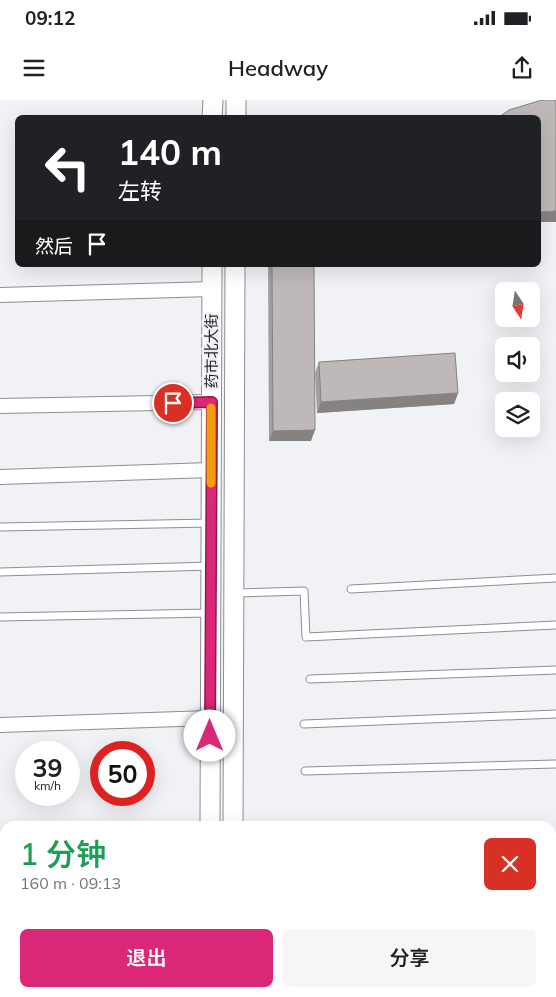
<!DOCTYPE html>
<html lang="zh">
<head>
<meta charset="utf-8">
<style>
	:root { --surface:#fff; --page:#f6f6f6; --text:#202124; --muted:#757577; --accent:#db2777 }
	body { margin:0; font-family:Mulish,"Noto Sans SC",sans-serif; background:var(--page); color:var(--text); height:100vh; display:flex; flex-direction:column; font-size:19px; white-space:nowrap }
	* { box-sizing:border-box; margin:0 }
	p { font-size:16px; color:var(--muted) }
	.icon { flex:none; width:28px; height:28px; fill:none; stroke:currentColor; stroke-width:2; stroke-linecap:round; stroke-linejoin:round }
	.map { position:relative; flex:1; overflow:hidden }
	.side { position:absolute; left:0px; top:721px; width:556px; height:176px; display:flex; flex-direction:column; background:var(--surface); border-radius:15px 15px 0 0; box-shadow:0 5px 20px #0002 }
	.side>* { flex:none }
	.banner { position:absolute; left:15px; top:15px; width:526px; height:152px; border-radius:8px; box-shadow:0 5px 20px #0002; background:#202124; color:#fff; overflow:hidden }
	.needle { width:32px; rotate:168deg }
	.buttons { position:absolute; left:495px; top:182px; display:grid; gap:10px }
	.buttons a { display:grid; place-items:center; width:45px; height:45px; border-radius:8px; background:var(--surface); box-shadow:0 5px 20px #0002; font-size:25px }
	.speed { position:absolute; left:15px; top:641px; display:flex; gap:10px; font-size:25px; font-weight:700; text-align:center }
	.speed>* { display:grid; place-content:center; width:65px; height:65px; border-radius:50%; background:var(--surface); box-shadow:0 5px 20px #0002; line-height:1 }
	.speed small { font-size:12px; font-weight:400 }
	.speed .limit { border:8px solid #d22; background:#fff; color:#111 }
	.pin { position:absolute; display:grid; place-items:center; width:42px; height:42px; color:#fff; margin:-21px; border:2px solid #fff; border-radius:50%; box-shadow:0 1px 5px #0007 }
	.me { position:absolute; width:55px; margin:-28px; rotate:0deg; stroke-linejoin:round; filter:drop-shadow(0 0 4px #0008) }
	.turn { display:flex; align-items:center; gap:18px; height:105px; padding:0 20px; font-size:22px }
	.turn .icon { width:65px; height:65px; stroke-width:2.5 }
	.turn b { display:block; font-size:35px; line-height:42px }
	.then { display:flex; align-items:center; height:48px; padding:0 20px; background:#0003; gap:10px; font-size:19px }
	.round { display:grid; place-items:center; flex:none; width:52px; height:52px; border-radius:8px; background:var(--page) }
	.overview { display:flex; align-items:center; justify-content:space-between; height:85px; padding:0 20px }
	h1 { font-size:30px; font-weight:600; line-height:38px; color:#1e9e55 }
	.action { display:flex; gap:10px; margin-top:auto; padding:10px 20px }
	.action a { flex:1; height:58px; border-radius:8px; background:var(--accent); color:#fff; font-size:20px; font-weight:600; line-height:58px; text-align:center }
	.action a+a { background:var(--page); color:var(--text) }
	.status { display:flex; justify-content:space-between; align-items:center; height:35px; padding:0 25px; background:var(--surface); direction:ltr }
	.status svg { height:14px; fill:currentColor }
	header { display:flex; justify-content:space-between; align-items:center; height:65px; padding:0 20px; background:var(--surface); font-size:22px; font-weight:600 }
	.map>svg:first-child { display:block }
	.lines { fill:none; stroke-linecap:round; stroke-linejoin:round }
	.lane-casing { stroke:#8c8e91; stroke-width:9 }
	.street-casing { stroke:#8c8e91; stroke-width:16 }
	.secondary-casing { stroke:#8c8e91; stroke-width:21 }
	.lane { stroke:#fff; stroke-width:7 }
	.street { stroke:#fff; stroke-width:14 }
	.secondary { stroke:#fff; stroke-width:19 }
	.wall { fill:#a39f9e }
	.shaded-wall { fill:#858281 }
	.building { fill:#beb9b8; stroke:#858281 }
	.route-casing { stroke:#8e194d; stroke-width:12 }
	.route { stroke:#db2777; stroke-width:9 }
	.slow { stroke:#f59e0b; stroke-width:9 }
	.labels { text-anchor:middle; stroke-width:5; stroke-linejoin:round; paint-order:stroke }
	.street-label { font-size:15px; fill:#1e1f20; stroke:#f0f2f6 }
</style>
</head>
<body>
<div class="status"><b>09:12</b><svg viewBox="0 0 49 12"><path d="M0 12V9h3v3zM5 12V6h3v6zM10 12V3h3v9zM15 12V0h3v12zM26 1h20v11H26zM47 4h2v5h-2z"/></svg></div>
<header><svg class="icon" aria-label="menu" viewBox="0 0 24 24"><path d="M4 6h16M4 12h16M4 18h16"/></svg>Headway<svg class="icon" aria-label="share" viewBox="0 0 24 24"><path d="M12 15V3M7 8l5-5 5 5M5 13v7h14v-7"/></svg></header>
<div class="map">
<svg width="556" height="897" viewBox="0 0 556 897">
	<rect width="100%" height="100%" fill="#f0f2f6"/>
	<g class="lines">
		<defs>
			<g id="lane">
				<path d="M 0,427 L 211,423"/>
				<path d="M 0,472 L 211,466"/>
				<path d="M 351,489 L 556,478"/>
				<path d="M 236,493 L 304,491 L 306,537 L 556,525"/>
				<path d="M 0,517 L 210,513"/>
				<path d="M 310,579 L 556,570"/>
				<path d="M 304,624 L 556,614"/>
				<path d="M 305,671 L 556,664"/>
			</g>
			<g id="street">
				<path d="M 0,195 L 212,189"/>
				<path d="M 0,306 L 211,302"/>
				<path d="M 0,377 L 211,370"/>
				<path d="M 0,625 L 210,618"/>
				<path d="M 551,759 L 556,759"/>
				<path d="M 0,767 L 5,766"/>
				<path d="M 0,885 L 5,885"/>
			</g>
			<g id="secondary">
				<path d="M 212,18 L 213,0"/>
				<path d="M 236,18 L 236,0"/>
				<path d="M 210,726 L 212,165"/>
				<path d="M 233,726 L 235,165"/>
				<path d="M 210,897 L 210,892"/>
				<path d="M 233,897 L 233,892"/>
			</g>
		</defs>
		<use href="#lane" class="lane-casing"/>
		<use href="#street" class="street-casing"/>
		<use href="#secondary" class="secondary-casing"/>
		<use href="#lane" class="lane"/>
		<use href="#street" class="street"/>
		<use href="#secondary" class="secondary"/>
	</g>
	<g class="wall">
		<path d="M 268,165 L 314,165 L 311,341 L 269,341 Z"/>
		<path d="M 319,262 L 458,293 L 454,304 L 317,313 L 315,273 Z"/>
		<path d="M 508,892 L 551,892 L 556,897 L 509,897 Z"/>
	</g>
	<g class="shaded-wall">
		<path d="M 556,111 L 556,122 L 539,122 L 539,112 Z"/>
		<path d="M 458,293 L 454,304 L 317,313 L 321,302 Z"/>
		<path d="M 315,330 L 311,341 L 269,341 L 273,331 Z"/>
	</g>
	<g class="building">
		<path d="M 542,0 L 556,0 L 556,111 L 539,112 L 539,18 L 491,18 L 499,17 L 509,10 Z"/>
		<path d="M 272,165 L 314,165 L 315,330 L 273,331 Z"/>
		<path d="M 455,253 L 458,293 L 321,302 L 319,262 Z"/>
		<path d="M 551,880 L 556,880 L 556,897 L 513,897 L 513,892 L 551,892 Z"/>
	</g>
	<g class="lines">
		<defs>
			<path id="route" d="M 173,303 L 212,302 L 210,636"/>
		</defs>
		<use href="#route" class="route-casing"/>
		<use href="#route" class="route"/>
		<path class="slow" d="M 211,383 L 211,308"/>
	</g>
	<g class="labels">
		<g class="street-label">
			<text transform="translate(212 251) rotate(-90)" y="5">药市北大街</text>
		</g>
	</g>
</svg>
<div class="buttons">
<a><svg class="needle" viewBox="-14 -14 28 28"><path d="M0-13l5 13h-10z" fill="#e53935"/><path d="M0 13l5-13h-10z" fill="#757577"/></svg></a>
<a><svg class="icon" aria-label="sound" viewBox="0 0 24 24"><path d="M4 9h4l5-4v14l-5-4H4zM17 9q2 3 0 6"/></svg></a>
<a><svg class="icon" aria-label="layers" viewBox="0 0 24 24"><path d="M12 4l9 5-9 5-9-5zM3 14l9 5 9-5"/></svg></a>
</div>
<div class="speed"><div>39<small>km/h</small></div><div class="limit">50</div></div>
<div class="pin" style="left:173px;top:303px;background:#d93025"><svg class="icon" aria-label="arrive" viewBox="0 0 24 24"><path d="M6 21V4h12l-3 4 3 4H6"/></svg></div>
<svg class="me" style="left:210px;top:636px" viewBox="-20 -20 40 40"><circle r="19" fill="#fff"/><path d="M0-13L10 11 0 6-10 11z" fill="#db2777"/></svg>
<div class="banner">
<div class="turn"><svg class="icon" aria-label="left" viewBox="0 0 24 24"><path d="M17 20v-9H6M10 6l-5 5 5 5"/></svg><div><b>140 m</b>左转</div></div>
<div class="then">然后<svg class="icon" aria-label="arrive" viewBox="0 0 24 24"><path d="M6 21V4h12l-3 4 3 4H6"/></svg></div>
</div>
<section class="side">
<div class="overview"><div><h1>1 分钟</h1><p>160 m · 09:13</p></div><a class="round" style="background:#d93025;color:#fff"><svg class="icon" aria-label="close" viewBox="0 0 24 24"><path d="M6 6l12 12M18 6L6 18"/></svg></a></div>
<div class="action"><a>退出</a><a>分享</a></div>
</section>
</div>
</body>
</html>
